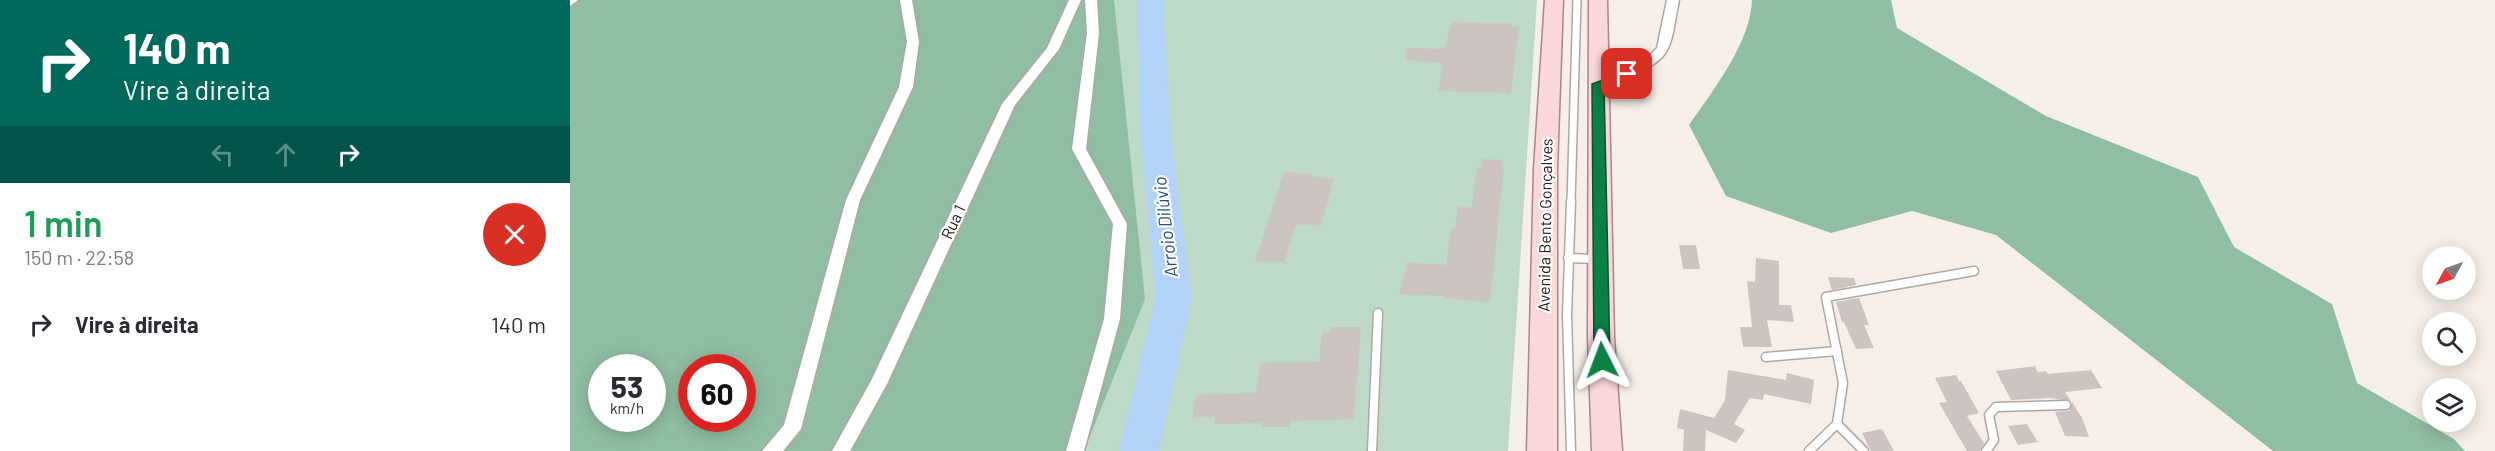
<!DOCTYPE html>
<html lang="pt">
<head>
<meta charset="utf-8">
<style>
	:root { --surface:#fff; --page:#f2f2f3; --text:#2b2b33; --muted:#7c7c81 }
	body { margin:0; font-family:Barlow,sans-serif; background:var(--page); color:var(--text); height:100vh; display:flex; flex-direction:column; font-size:22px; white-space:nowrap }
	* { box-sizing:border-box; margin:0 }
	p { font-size:20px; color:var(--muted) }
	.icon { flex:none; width:33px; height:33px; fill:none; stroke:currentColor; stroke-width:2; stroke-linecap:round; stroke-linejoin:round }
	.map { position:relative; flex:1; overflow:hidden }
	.sheet { display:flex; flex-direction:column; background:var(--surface); width:570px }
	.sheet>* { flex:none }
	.top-card { background:#00695c; color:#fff; overflow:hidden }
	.needle { width:39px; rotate:230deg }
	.buttons { position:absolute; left:1852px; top:246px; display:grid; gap:12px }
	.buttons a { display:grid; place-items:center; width:54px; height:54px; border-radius:50%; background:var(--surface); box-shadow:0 3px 15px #0003; font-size:30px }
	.speed { position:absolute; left:18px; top:354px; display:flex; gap:12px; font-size:30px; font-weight:700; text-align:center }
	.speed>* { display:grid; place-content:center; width:78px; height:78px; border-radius:50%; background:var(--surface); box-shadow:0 3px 15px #0003; line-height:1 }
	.speed small { font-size:15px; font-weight:400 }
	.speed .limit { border:9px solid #d22; background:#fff; color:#111 }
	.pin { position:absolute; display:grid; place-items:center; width:51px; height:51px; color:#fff; margin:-26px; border-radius:12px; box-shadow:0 3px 9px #0006 }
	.me { position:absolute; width:66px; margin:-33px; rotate:357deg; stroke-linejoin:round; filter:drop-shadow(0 0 4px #0008) }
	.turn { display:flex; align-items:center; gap:21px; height:126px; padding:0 24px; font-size:27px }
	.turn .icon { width:78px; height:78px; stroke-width:2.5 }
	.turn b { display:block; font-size:42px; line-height:51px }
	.lanes { display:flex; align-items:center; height:57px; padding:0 24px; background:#0003; justify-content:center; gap:30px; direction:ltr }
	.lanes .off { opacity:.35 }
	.round { display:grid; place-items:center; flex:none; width:63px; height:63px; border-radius:32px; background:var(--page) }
	.summary { display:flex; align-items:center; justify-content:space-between; height:102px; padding:0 24px }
	h1 { font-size:36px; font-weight:600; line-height:45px; color:#1e9e55 }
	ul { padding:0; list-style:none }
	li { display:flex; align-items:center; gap:18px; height:78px; padding:0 24px }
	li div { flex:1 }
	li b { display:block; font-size:22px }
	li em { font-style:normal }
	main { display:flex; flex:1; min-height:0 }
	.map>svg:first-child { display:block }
	.green { fill:#bcdac7; fill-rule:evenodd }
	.forest { fill:#90bea2; fill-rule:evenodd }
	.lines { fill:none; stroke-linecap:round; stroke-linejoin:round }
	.river { fill:#b0d3f7; fill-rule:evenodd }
	.building { fill:#ccc4c1 }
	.lane-far1-casing { stroke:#aea8a3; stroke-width:10 }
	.lane-casing { stroke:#aea8a3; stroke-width:11 }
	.street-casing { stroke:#aea8a3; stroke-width:3 }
	.primary-casing { stroke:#ad8586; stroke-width:3 }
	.lane-far1 { stroke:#fff; stroke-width:7 }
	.lane { stroke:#fff; stroke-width:8 }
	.street { fill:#fff; fill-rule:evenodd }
	.primary { fill:#fad7d8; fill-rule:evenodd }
	.route { fill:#0b8043; stroke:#07532c; stroke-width:1.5 }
	.labels { text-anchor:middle; stroke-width:4.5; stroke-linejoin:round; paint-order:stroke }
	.street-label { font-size:16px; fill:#23201e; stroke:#fffdfc }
	.water-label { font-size:18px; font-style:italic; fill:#21527f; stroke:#fffdfc }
</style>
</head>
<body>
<main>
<section class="sheet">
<div class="top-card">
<div class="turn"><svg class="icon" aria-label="right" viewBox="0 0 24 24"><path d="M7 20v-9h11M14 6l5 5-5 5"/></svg><div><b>140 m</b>Vire à direita</div></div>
<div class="lanes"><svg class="icon off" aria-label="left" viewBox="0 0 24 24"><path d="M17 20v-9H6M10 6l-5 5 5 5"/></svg><svg class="icon off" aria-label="ahead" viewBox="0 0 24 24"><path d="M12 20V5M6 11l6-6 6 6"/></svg><svg class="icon" aria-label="right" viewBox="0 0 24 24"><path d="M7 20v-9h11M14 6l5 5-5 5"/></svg></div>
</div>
<div class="summary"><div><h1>1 min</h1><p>150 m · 22:58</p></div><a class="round" style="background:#d93025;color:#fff"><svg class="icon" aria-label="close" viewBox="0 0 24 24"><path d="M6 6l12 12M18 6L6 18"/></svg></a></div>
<ul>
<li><svg class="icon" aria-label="right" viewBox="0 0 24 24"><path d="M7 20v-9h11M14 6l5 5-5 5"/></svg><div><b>Vire à direita</b></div><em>140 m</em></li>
</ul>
</section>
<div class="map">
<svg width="1925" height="451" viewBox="0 0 1925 451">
	<rect width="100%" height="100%" fill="#f6efe9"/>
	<path class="green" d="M 0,0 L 967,0 L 938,451 L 0,451 ZM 32,368 L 82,368 L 82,418 L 32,418 ZM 122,368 L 172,368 L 172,418 L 122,418 Z"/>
	<g class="forest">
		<path d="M 0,0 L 544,0 L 575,299 L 514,451 L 0,451 ZM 32,368 L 82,368 L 82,418 L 32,418 ZM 122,368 L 172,368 L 172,418 L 122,418 Z"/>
		<path d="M 1182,0 L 1321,0 L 1327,28 L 1476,116 L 1628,177 L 1664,247 L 1762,304 L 1787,383 L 1884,439 L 1895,451 L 1703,451 L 1426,235 L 1342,211 L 1261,233 L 1156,196 L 1119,125 C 1142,92 1181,42 1182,0 Z"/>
	</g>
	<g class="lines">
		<path class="river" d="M 567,0 L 593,0 L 601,137 L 622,298 L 589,451 L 549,451 L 586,298 L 571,137 Z"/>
	</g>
	<g class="building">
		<path d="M 882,22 L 942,23 L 942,27 L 949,27 L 941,93 L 868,91 L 873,63 L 835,60 L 836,48 L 874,49 Z"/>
		<path d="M 912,159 L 931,160 L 931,167 L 934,167 L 920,302 L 874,298 L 874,296 L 829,294 L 838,262 L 876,265 L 881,228 L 885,228 L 888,206 L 902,207 L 907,167 L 912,167 Z"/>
		<path d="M 714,172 L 742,174 L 740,177 L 764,179 L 751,226 L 726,225 L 714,262 L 685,261 Z"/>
		<path d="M 1109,245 L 1126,245 L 1130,269 L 1113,269 Z"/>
		<path d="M 1186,258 L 1209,261 L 1209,305 L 1221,305 L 1224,322 L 1197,320 L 1202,347 L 1173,347 L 1170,327 L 1182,327 L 1177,281 L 1185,282 Z"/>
		<path d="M 1258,277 L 1284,278 L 1286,285 L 1262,290 Z"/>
		<path d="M 1289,298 L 1299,325 L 1294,325 L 1304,348 L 1286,349 L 1274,322 L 1272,322 L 1266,302 Z"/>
		<path d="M 760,327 L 791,327 L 784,419 L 720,421 L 719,427 L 691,427 L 692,423 L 644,424 L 645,417 L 622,418 L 626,395 L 686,393 L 691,363 L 749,362 L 752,333 L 760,333 Z"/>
		<path d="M 1465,366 L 1468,372 L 1476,371 L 1478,374 L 1521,370 L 1532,388 L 1495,392 L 1501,401 L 1480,398 L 1441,400 L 1426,371 Z"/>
		<path d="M 1158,370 L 1216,380 L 1217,373 L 1241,379 L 1244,380 L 1241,404 L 1194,394 L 1193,400 L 1180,398 L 1164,424 L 1175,430 L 1166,443 L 1136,430 L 1135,451 L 1113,451 L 1114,430 L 1107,428 L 1110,409 L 1144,418 L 1155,400 Z"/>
		<path d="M 1386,375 L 1389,381 L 1391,381 L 1409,413 L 1397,416 L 1414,443 L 1410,451 L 1397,451 L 1369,403 L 1377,402 L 1365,378 Z"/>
		<path d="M 1502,402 L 1512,418 L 1519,437 L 1495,436 L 1485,412 L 1499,411 Z"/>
		<path d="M 1457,424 L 1468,442 L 1448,445 L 1438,426 Z"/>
		<path d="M 1312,429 L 1324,451 L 1301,451 L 1292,433 Z"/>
	</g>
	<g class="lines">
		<defs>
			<path id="lane-far1" d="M 1001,202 L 1007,0"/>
			<g id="lane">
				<path d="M 1001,201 L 997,315 L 1001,451"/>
				<path d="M 998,258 L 1027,259"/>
				<path d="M 1196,357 L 1267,351"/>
				<path d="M 1267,424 L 1273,383 L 1256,297 L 1404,271"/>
				<path d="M 802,451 L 808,313"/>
				<path d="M 1239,451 L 1267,424 L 1294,451"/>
				<path d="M 1416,451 L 1424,440 L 1419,415 L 1426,407 L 1496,405"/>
			</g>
			<g id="street">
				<path d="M 0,0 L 8,0 L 0,6 Z"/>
				<path d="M 330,0 L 342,0 L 349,42 L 343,87 L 290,200 L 231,429 L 213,451 L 192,451 L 214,425 L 276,200 L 329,87 L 337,42 Z"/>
				<path d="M 499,0 L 511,0 L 489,49 L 445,105 L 317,384 L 280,451 L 262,451 L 301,381 L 432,104 L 477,48 Z"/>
				<path d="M 515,0 L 527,0 L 529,33 L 516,149 L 557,224 L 550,319 L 514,451 L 496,451 L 534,319 L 543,224 L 502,149 L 517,33 Z"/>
				<path d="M 1097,0 L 1109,0 C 1099,50 1105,58 1055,78 C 1045,82 1033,89 1023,87 L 1021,84 L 1023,81 L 1074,61 L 1087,48 Z"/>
			</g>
			<g id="primary">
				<path d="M 975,0 L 993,0 L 987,169 L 987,451 L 957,451 L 964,169 Z"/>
				<path d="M 1019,0 L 1037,0 L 1044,337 L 1052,451 L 1022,451 L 1018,337 Z"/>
			</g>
		</defs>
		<use href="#lane-far1" class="lane-far1-casing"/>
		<use href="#lane" class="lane-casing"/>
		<use href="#street" class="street-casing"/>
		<use href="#primary" class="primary-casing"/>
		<use href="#lane-far1" class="lane-far1"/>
		<use href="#lane" class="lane"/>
		<use href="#street" class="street"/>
		<use href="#primary" class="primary"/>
	</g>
	<path class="route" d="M 1057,71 L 1063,74 L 1061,77 L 1034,86 L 1040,360 L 1038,364 L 1027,364 L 1024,360 L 1022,84 Z"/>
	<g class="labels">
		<g class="street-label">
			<text transform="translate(383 222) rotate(-65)" y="6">Rua 1</text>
			<text transform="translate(975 225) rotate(-89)" y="6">Avenida Bento Gonçalves</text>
		</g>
		<g class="water-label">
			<text transform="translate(596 227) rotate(-97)" y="6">Arroio Dilúvio</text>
		</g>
	</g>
</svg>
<div class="buttons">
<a><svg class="needle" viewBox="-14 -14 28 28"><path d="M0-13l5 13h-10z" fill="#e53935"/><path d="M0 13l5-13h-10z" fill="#7c7c81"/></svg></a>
<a><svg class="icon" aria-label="search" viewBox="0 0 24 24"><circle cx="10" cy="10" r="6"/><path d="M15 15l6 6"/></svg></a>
<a><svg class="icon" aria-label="layers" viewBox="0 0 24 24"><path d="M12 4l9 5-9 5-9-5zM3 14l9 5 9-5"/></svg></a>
</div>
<div class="speed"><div>53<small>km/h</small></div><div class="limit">60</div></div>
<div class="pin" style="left:1057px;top:74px;background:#d93025"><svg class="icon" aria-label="arrive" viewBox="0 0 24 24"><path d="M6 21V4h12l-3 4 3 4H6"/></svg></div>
<svg class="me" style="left:1032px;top:360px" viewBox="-20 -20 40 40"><path d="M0-17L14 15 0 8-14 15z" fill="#0b8043" stroke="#fff" stroke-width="4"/></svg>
</div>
</main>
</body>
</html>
